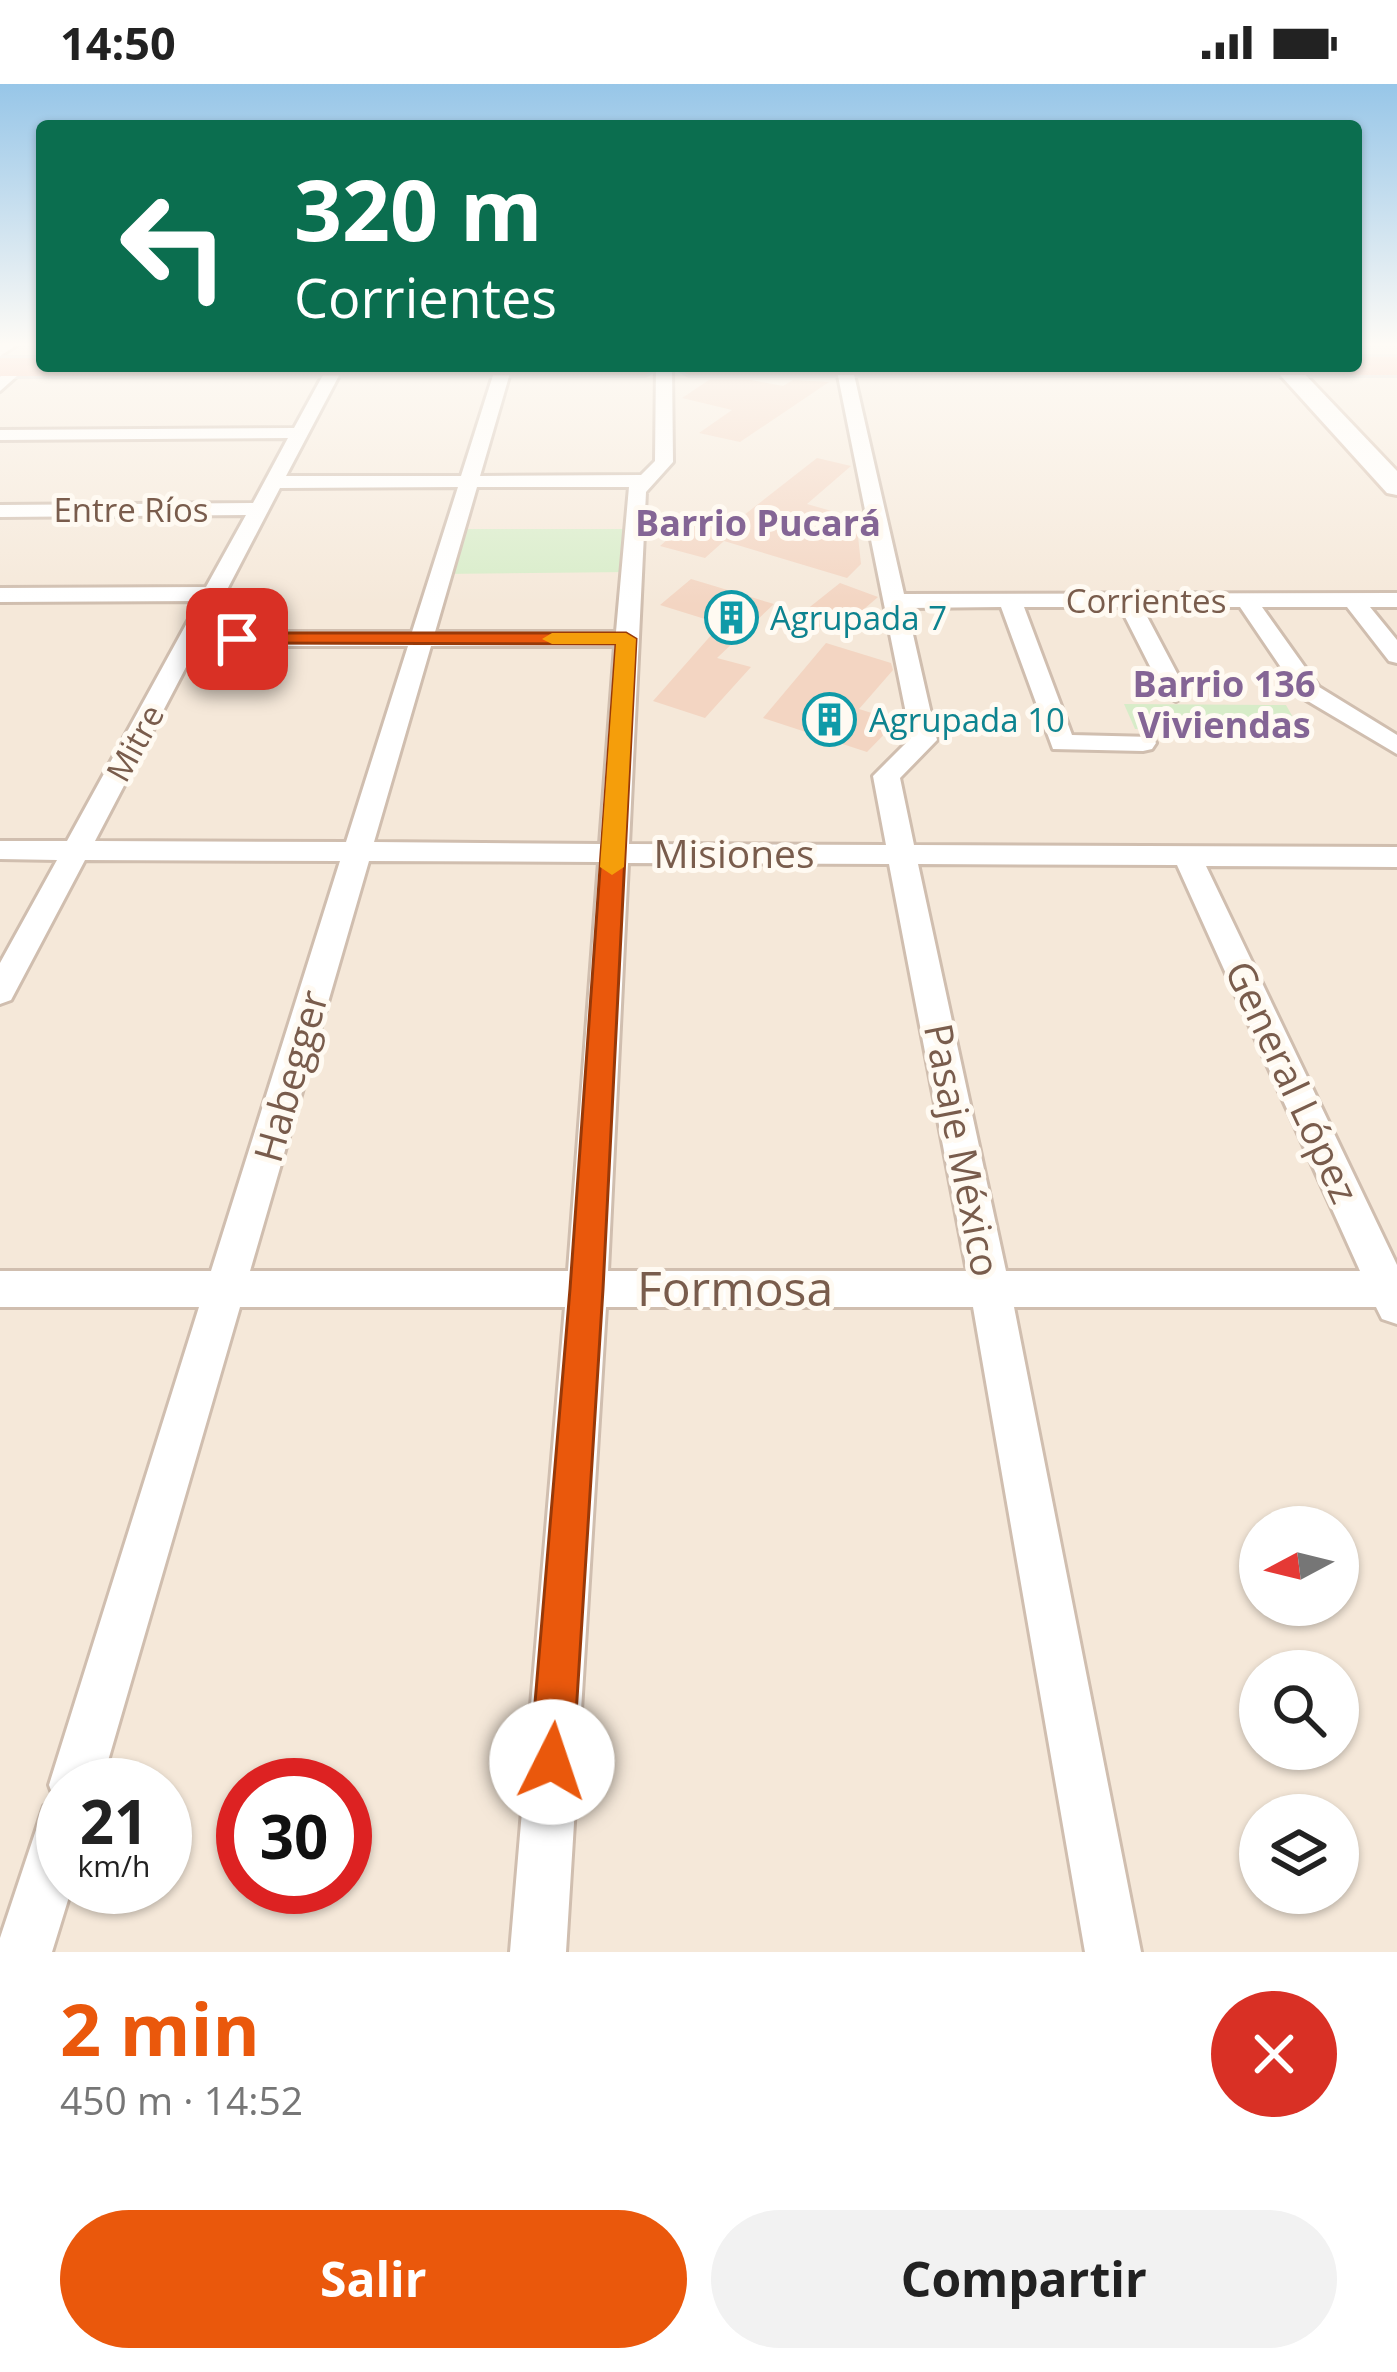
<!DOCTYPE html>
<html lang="es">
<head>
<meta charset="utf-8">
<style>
	:root { --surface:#fff; --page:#f2f2f2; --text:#222; --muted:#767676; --accent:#ea580c }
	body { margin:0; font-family:"Open Sans",sans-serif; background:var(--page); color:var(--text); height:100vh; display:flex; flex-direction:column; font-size:45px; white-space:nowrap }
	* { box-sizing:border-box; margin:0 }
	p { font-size:39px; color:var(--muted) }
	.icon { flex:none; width:66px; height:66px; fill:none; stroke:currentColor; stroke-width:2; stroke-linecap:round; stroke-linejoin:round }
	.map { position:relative; height:1868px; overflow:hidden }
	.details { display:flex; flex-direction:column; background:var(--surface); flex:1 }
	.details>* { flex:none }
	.top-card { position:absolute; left:36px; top:36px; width:1326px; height:252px; border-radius:12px; box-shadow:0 3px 9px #0004; background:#0b6e4f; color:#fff; overflow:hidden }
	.needle { width:78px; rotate:263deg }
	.controls { position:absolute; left:1239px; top:1422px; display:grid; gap:24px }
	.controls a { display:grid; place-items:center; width:120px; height:120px; border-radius:50%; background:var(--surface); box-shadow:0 3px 9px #0004; font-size:60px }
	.speed { position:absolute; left:36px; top:1674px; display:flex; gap:24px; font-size:60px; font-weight:700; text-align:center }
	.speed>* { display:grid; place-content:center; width:156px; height:156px; border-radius:50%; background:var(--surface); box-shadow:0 3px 9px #0004; line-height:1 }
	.speed small { font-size:30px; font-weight:400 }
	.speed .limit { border:18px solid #d22; background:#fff; color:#111 }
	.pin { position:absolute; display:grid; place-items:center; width:102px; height:102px; color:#fff; margin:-51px; border-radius:24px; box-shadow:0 6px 18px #0006 }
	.me { position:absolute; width:132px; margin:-66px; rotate:4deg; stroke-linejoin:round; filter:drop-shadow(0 0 9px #0008) }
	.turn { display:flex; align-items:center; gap:42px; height:252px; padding:0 60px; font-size:54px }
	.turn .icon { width:156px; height:156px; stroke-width:2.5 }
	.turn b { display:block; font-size:84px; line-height:102px }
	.round { display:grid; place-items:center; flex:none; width:126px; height:126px; border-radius:63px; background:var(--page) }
	.overview { display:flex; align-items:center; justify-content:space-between; height:204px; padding:0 60px }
	h1 { font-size:72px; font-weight:700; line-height:90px; color:var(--accent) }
	.cta { display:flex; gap:24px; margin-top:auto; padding:24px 60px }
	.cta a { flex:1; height:138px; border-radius:72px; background:var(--accent); color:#fff; font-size:48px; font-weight:700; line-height:138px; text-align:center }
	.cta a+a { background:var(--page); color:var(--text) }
	.status { display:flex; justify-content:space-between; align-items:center; height:84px; padding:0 60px; background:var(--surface); direction:ltr }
	.status svg { height:33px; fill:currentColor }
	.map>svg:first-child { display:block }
	.residential { fill:#f5e8d9; fill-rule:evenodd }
	.green { fill:#d7ecc8 }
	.building { fill:#f3d5c2 }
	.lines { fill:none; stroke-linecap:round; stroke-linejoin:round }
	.street-casing { stroke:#d0beaf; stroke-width:6 }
	.secondary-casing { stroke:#d6c0af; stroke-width:6 }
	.highway-casing { stroke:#d9d1cd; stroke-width:6 }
	.street { fill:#fff; fill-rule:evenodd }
	.secondary { fill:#fff; fill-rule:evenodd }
	.highway { fill:#f7b7a1; fill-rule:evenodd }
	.route { fill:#ea580c; stroke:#983908; stroke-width:3 }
	.slow { fill:#f59e0b }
	.labels { text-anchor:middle; stroke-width:10; stroke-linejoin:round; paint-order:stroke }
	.far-street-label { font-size:33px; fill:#795c4c; stroke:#fffaf2 }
	.far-culture-label { font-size:33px; fill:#0d838f; stroke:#fffaf2; text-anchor:start }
	.far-neighbourhood-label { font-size:36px; font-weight:bold; fill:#846595; stroke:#fffaf2 }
	.street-label { font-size:39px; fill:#795c4c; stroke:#fffaf2 }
	.near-street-label { font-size:48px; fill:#795c4c; stroke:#fffaf2 }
</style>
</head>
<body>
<div class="status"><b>14:50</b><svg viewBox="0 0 49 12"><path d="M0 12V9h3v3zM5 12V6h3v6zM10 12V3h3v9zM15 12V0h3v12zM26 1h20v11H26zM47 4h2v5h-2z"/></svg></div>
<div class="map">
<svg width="1397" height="1868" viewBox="0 0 1397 1868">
	<rect width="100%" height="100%" fill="#fdf6eb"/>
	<path class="residential" d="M 0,260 L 42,260 L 42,282 L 1356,282 L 1356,260 L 1397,260 L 1397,1868 L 0,1868 ZM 1260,1443 L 1338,1443 L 1338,1521 L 1260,1521 ZM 1260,1587 L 1338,1587 L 1338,1665 L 1260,1665 ZM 63,1701 L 165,1701 L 165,1803 L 63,1803 ZM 243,1701 L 345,1701 L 345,1803 L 243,1803 ZM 1260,1731 L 1338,1731 L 1338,1809 L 1260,1809 Z"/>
	<g class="green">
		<path d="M 455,445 L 632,445 L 629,488 L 441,490 Z"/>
		<path d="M 1124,620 L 1286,621 L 1300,646 L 1135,645 Z"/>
	</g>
	<g class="building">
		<path d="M 709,296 L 751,296 L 783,302 L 793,296 L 829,298 L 740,358 L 699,349 L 732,326 L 682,314 Z"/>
		<path d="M 817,374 L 851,382 L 807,420 L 856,434 L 861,480 L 847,494 L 724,457 L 705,474 L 660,462 L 700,427 L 739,435 Z"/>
		<path d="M 691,495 L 774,520 L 717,574 L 751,583 L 705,634 L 653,617 L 721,540 L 660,521 Z"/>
		<path d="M 840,499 L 878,513 L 836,549 L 796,534 Z"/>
		<path d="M 826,559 L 891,579 L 893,586 L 859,625 L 897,637 L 867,668 L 763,634 Z"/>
	</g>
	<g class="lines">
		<defs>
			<g id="street">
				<path d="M 13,280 L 27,283 L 0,307 L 0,293 Z"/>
				<path d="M 328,282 L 344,282 L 286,392 L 461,392 L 496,282 L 512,282 L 480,392 L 641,391 L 655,377 L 656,282 L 672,282 L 673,378 L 646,408 L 629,760 L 886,761 L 873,692 L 911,654 L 836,282 L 852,282 L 904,510 L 1397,509 L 1397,523 L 1370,523 L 1397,556 L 1397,579 L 1389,577 L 1347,523 L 1262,523 L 1319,603 L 1397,651 L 1397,670 L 1301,613 L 1240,523 L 1142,523 L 1188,610 L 1176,617 L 1164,610 L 1120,523 L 1024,523 L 1072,651 L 1152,653 L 1156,659 L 1152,665 L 1143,667 L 1053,665 L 1001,523 L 907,524 L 937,656 L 900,694 L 914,761 L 1397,763 L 1397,783 L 1206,782 L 1397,1181 L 1397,1240 L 1382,1235 L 1376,1223 L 1014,1223 L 1141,1868 L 1085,1868 L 973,1223 L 606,1223 L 566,1868 L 510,1868 L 565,1223 L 240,1223 L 101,1701 L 63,1701 L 63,1803 L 72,1803 L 52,1868 L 0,1868 L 0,1854 L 44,1722 L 55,1717 L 49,1701 L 199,1223 L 0,1223 L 0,1187 L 211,1187 L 340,777 L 85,776 L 11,916 L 0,920 L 0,879 L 57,776 L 0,775 L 0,757 L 67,757 L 199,517 L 0,518 L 0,504 L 206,503 L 246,431 L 0,433 L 0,421 L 253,419 L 288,354 L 0,356 L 0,346 L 294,344 ZM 458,403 L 412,548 L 205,548 L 280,404 ZM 477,403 L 629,403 L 616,548 L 435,548 ZM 197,562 L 408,562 L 346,758 L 95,757 ZM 431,562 L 615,562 L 600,760 L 374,758 ZM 369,777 L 599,778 L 568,1187 L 250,1187 ZM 628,779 L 889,780 L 967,1187 L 608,1187 ZM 918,780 L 1177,781 L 1360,1187 L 1006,1187 Z"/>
			</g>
			<g id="secondary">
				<path d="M 0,260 L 18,260 L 0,272 Z"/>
				<path d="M 1272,282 L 1297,282 L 1397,387 L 1397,411 L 1387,409 Z"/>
			</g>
			<g id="highway">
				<path d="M 1356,273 L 1397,273 L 1397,291 L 689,291 L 674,282 L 1356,282 Z"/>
				<path d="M 0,274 L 42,274 L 42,282 L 660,282 L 645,291 L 0,292 Z"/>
			</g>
		</defs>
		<use href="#street" class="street-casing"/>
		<use href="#secondary" class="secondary-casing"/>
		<use href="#highway" class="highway-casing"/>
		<use href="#street" class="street"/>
		<use href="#secondary" class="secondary"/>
		<use href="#highway" class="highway"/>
	</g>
	<linearGradient id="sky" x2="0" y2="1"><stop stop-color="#97c6e8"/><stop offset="0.5" stop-color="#fefbf6"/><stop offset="1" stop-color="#fefbf6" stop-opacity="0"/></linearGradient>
	<rect width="1397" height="521" fill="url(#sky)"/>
	<path class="route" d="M 237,549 L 626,549 L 636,555 L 603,1205 L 573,1678 L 567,1694 L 552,1700 L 536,1694 L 530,1678 L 570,1205 L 616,560 L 230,559 L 228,555 Z"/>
	<path class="slow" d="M 626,549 L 636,555 L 624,783 L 612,791 L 600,783 L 616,560 L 552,560 L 542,555 L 552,549 Z"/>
	<defs>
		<symbol id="building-ring" viewBox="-11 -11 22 22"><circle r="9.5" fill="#fffaf2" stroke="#0f9aa8" stroke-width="1.5"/><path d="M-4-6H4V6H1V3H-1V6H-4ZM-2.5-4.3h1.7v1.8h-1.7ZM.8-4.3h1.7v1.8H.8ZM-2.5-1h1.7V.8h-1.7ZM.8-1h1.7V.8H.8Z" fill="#0f9aa8"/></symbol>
	</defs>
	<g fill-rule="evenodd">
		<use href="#building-ring" x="702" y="504" width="59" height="59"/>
		<use href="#building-ring" x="800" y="606" width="59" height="59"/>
	</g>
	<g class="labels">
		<g class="far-street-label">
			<text x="131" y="438">Entre Ríos</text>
			<text x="1146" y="529">Corrientes</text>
			<text transform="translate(135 659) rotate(-61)" y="12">Mitre</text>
		</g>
		<g class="far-culture-label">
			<text x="770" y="546">Agrupada 7</text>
			<text x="869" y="648">Agrupada 10</text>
		</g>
		<g class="far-neighbourhood-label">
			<text x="758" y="452">Barrio Pucará</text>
			<text x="1224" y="613">Barrio 136<tspan x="1224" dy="41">Viviendas</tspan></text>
		</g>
		<g class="street-label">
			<text x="734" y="784">Misiones</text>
			<text transform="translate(291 992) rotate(-74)" y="14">Habegger</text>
			<text transform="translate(1292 998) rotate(65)" y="14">General López</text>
			<text transform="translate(962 1066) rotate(79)" y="14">Pasaje México</text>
		</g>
		<g class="near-street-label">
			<text x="735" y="1222">Formosa</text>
		</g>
	</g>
</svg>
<div class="controls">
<a><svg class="needle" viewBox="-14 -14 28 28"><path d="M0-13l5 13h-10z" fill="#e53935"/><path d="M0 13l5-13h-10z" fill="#767676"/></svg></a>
<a><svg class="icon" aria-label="search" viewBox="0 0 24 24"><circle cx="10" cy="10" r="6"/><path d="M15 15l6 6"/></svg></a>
<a><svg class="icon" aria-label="layers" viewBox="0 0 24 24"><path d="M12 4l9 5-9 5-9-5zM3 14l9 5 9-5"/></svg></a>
</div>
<div class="speed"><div>21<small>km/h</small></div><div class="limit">30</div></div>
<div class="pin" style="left:237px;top:555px;background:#d93025"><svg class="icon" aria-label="arrive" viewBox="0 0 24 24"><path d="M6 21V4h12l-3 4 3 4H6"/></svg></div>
<svg class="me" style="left:552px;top:1678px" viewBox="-20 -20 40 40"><circle r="19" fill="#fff"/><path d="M0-13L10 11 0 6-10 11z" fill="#ea580c"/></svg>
<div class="top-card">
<div class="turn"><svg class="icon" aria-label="left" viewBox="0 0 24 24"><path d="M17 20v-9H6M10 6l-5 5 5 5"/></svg><div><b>320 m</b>Corrientes</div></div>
</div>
</div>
<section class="details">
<div class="overview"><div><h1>2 min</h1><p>450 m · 14:52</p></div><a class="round" style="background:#d93025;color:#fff"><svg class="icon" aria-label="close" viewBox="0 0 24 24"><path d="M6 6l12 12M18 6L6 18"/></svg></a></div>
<div class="cta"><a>Salir</a><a>Compartir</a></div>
</section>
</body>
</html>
